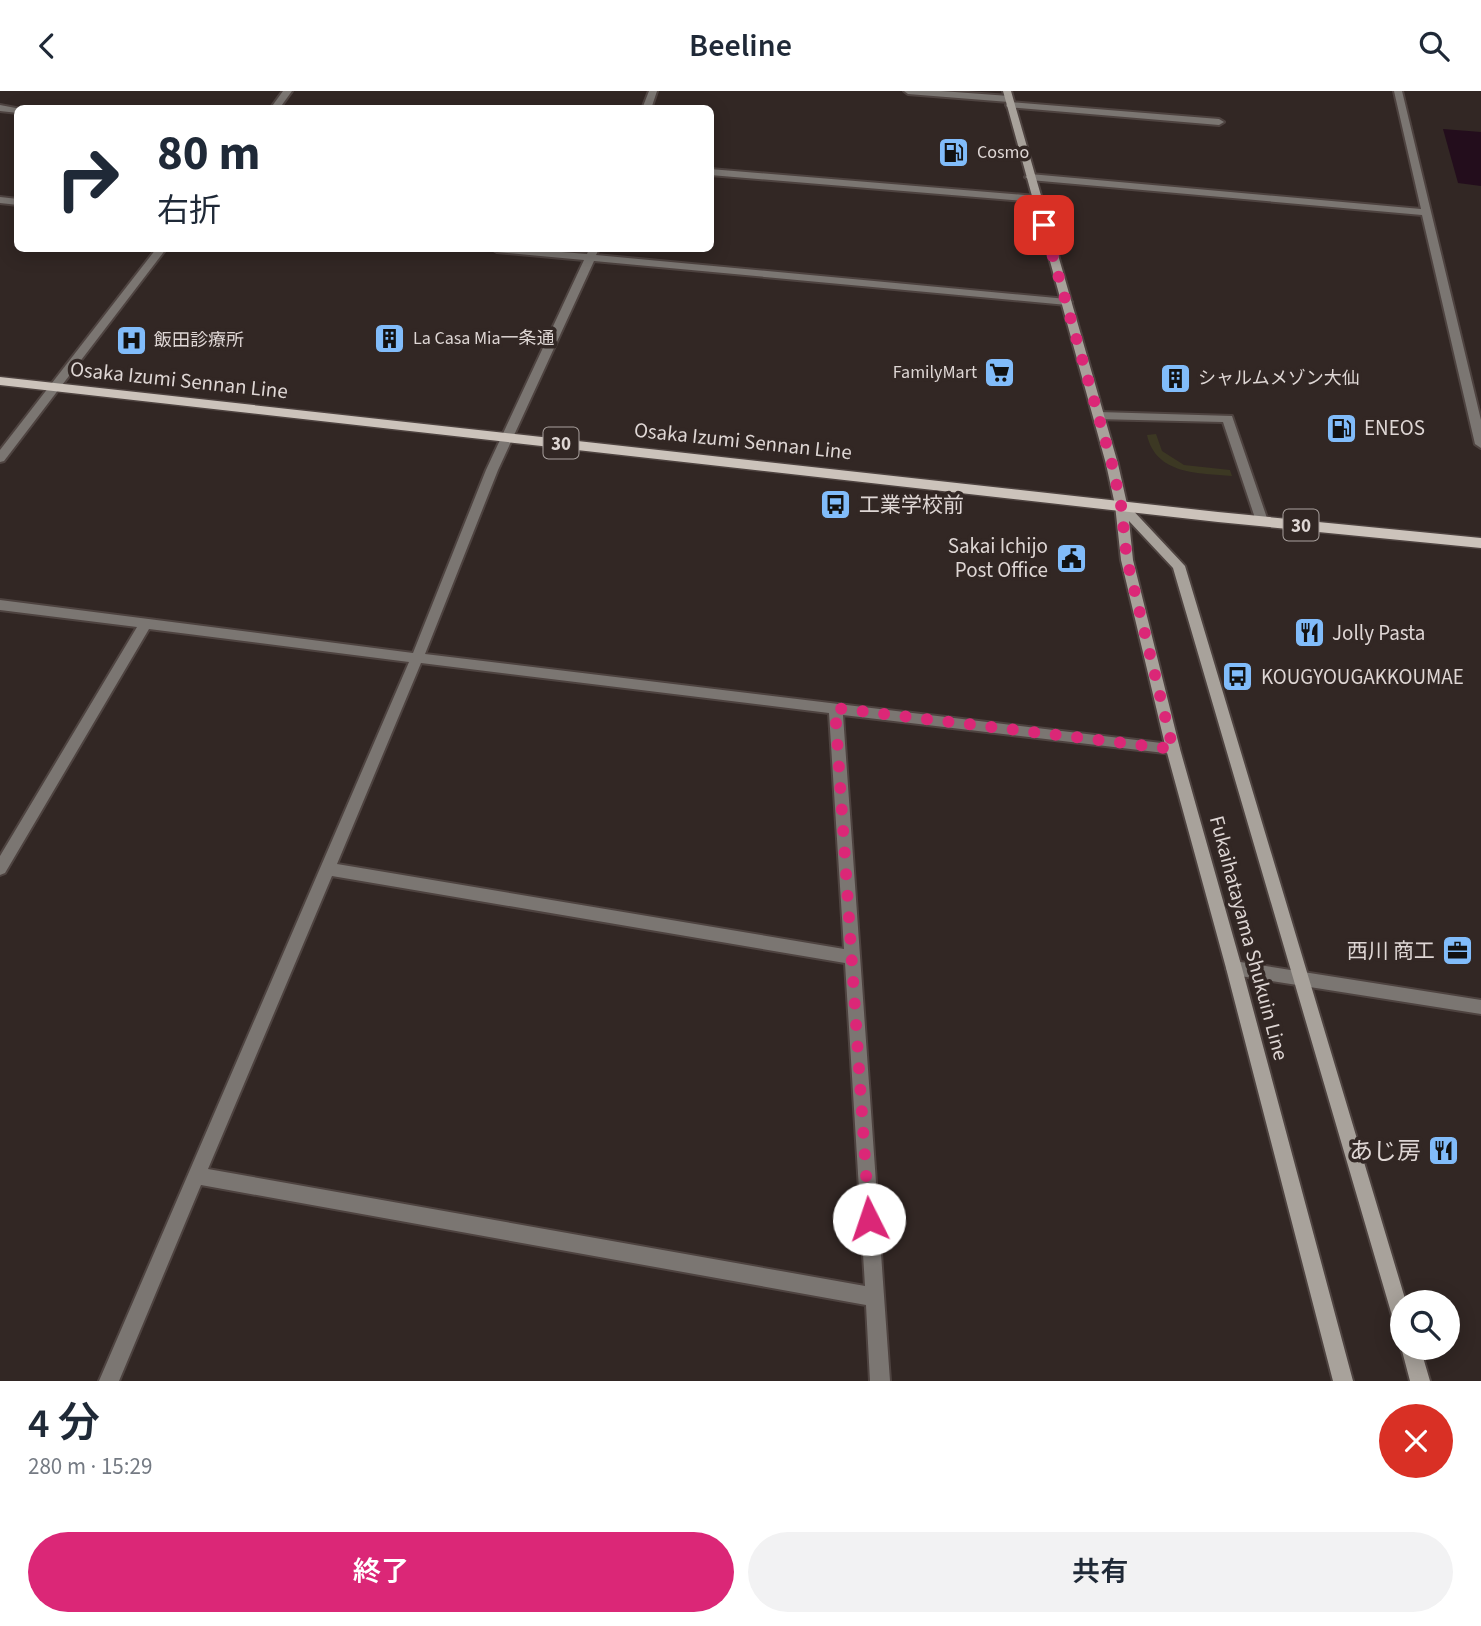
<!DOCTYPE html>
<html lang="ja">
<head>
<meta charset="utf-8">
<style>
	:root { --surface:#fff; --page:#f2f2f3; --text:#1f2937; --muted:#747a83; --accent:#db2777 }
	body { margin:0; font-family:"Source Sans 3","Noto Sans JP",sans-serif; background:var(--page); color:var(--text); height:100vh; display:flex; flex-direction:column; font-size:26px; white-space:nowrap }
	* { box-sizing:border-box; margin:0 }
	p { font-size:23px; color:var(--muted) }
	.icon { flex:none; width:38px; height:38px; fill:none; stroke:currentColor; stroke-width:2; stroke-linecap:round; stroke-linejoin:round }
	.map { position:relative; height:1290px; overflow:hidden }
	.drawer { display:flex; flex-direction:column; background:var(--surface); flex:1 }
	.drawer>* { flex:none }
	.top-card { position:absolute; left:14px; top:14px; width:700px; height:147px; border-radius:10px; box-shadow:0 4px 18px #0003; background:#fff; color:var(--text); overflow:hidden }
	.controls { position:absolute; left:1390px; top:1199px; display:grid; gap:14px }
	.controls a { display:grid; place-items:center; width:70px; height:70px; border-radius:50%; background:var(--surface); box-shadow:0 4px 18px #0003; font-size:35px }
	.pin { position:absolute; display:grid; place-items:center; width:60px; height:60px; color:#fff; margin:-30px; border-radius:14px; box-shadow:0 4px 10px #0006 }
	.me { position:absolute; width:77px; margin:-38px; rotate:356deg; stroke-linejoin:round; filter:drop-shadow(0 0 5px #0008) }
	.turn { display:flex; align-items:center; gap:24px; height:147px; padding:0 28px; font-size:32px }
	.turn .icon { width:91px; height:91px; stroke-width:2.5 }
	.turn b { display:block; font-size:49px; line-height:60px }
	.round { display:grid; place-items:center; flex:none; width:74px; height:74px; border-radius:37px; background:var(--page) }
	.head { display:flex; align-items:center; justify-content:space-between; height:119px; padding:0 28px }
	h1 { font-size:42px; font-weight:600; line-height:52px }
	.primary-button { display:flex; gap:14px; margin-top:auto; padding:14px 28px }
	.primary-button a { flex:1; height:80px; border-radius:42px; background:var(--accent); color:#fff; font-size:28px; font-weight:600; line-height:80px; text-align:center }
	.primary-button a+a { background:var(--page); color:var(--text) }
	header { display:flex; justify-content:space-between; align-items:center; height:91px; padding:0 28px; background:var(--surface); font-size:32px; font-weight:600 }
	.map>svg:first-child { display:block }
	.green { fill:#3c3823 }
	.water { fill:#230d1c }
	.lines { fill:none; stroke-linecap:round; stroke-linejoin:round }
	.service-casing { stroke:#4e4340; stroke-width:4 }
	.minor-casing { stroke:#4e4340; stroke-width:4 }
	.secondary-casing { stroke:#4e4340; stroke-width:4 }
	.primary-casing { stroke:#4e4340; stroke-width:3 }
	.service { fill:#7b7672; fill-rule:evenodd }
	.minor { fill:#7b7672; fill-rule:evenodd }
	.secondary { fill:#a8a29b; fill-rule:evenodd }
	.primary { fill:#ccc3bb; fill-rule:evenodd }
	.route { stroke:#db2777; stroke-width:12; stroke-dasharray:0 21.6 }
	.labels { text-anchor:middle; stroke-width:7; stroke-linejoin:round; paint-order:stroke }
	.far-poi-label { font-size:18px; fill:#ded6d4; stroke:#322724; text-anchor:start }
	.shield { fill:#322724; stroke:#aaa29f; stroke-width:2 }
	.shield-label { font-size:19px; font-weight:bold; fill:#ded6d4 }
	.street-label { font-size:21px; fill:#ded6d4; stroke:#322724 }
	.poi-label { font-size:21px; fill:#ded6d4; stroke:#322724; text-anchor:start }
	.near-poi-label { font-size:24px; fill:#ded6d4; stroke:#322724; text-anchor:end }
</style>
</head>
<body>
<header><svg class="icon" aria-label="back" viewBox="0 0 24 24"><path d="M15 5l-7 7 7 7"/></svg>Beeline<svg class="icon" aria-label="search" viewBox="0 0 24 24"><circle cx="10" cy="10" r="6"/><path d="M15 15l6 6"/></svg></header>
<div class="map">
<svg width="1481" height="1290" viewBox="0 0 1481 1290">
	<rect width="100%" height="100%" fill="#322724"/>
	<path class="green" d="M 1156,343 L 1162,360 L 1184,374 L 1230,379 L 1232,385 C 1199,382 1156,384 1147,344 Z"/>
	<path class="water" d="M 1443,38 L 1481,41 L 1481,95 L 1458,92 Z"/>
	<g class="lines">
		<defs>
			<g id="service">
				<path d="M 1010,11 L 1219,28 L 1224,31 L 1219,34 L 1007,16 L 1006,14 Z"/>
				<path d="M 1099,321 L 1232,325 L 1268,430 L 1266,433 L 1262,434 L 1256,430 L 1223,331 L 1095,328 L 1095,322 Z"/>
			</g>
			<g id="minor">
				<path d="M 283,0 L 292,0 L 279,18 L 270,18 Z"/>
				<path d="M 649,0 L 657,0 L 651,18 L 642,18 Z"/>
				<path d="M 904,0 L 941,0 L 1009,5 L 1013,8 L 1009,11 L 908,3 Z"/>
				<path d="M 1394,0 L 1402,0 L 1481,329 L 1481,357 L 1475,353 L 1422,124 L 1030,89 L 1025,86 L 1030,83 L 1421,118 Z"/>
				<path d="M 0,14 L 21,18 L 18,18 L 18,22 L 0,20 Z"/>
				<path d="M 710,78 L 1036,105 L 1041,108 L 1036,111 L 710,84 Z"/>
				<path d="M 0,106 L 18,108 L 18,114 L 0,112 Z"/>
				<path d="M 156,158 L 166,158 L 4,370 L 0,371 L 0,359 Z"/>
				<path d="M 492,158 L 524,158 L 587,163 L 589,158 L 599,158 L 596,164 L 1067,208 L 1072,211 L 1067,214 L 594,170 L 498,379 L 425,563 L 1178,654 L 1180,658 L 1178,662 L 1173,663 L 843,624 L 890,1290 L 870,1290 L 866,1214 L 201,1094 L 119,1290 L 99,1290 L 409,571 L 149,538 L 5,782 L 0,784 L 0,765 L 137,536 L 0,519 L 0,509 L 413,562 L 486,379 L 584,169 L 497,161 ZM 421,572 L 829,622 L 844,858 L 337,773 ZM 332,785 L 845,872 L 865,1195 L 208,1078 Z"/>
				<path d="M 1234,870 L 1481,909 L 1481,923 L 1234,884 L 1228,882 L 1226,877 L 1228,872 Z"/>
			</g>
			<g id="secondary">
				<path d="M 1003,0 L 1011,0 L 1118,373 L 1127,413 L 1185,475 L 1406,1211 L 1402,1211 L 1402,1237 L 1395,1235 L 1393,1228 L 1173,477 L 1129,430 L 1133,469 L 1180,658 L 1242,877 L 1353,1290 L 1333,1290 L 1226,877 L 1166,658 L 1121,469 L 1115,414 L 1106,373 Z"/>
				<path d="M 1402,1253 L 1402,1256 L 1420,1256 L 1430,1290 L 1410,1290 L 1401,1256 Z"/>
			</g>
			<path id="primary" d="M 0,286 L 1218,421 L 1481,447 L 1481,457 L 1218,431 L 0,294 Z"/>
		</defs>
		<use href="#service" class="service-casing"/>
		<use href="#minor" class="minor-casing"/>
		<use href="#secondary" class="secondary-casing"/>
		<use href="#primary" class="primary-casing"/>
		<use href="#service" class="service"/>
		<use href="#minor" class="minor"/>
		<use href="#secondary" class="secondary"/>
		<use href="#primary" class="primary"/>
	</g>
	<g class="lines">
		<path class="route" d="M 869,1128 L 835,617 L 1173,658 L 1127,469 L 1121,414 L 1112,373 L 1044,134"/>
	</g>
	<defs>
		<symbol id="fuel-square" viewBox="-11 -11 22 22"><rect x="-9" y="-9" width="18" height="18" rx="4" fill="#81bcfa" stroke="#322724"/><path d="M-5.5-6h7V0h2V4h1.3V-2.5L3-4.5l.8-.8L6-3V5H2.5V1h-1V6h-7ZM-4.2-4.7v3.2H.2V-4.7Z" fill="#111"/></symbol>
		<symbol id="building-square" viewBox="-11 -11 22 22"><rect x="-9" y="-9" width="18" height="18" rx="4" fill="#81bcfa" stroke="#322724"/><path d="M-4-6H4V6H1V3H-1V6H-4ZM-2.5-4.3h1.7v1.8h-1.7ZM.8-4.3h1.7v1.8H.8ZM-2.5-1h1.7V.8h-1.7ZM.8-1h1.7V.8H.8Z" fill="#111"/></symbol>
		<symbol id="hospital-square" viewBox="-11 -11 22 22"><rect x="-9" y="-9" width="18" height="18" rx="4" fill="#81bcfa" stroke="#322724"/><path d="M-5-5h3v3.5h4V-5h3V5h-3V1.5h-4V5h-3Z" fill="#111"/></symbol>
		<symbol id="supermarket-square" viewBox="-11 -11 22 22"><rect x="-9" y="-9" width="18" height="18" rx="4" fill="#81bcfa" stroke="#322724"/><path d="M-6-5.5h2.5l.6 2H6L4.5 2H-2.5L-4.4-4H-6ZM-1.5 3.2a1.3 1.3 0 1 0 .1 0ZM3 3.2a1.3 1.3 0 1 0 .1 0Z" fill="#111"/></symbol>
		<symbol id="bus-square" viewBox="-11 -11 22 22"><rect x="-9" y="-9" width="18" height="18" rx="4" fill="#81bcfa" stroke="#322724"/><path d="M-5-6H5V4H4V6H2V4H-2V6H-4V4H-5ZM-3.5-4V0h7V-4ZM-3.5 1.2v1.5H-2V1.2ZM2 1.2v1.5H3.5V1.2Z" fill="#111"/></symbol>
		<symbol id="civic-square" viewBox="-11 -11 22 22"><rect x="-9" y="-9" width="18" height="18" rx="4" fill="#81bcfa" stroke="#322724"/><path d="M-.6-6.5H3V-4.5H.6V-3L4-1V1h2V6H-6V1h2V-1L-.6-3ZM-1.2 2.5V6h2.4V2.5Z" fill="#111"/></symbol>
		<symbol id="restaurant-square" viewBox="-11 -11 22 22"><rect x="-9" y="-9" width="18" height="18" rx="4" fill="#81bcfa" stroke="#322724"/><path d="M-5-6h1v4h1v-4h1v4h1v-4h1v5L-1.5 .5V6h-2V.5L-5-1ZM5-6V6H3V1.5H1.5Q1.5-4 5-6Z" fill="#111"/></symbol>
		<symbol id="office-square" viewBox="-11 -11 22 22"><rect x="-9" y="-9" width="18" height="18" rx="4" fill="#81bcfa" stroke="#322724"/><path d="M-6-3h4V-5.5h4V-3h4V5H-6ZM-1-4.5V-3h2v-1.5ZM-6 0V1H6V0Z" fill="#111"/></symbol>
	</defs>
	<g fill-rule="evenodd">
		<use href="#fuel-square" x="936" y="44" width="35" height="35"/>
		<use href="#building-square" x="372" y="230" width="35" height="35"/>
		<use href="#hospital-square" x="114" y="232" width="35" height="35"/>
		<use href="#supermarket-square" x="982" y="264" width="35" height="35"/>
		<use href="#building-square" x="1158" y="270" width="35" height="35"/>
		<use href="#fuel-square" x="1324" y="320" width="35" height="35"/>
		<use href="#bus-square" x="818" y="396" width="35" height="35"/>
		<use href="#civic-square" x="1054" y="450" width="35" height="35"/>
		<use href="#restaurant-square" x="1292" y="524" width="35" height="35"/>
		<use href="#bus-square" x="1220" y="568" width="35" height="35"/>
		<use href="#office-square" x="1440" y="842" width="35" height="35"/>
		<use href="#restaurant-square" x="1426" y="1042" width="35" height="35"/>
	</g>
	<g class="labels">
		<g class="far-poi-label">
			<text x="977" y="67">Cosmo</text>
			<text x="413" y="253">La Casa Mia一条通</text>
			<text x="154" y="255">飯田診療所</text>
			<text x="977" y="287" text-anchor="end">FamilyMart</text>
			<text x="1198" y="293">シャルムメゾン大仙</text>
		</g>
		<g class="shield">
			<rect x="543.5" y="336.5" width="35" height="31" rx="5"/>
			<rect x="1283.5" y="418.5" width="35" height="31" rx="5"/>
		</g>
		<g class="shield-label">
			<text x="561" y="359">30</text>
			<text x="1301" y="441">30</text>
		</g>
		<g class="street-label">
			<text transform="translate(179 289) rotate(6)" y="7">Osaka Izumi Sennan Line</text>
			<text transform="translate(743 350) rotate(6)" y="7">Osaka Izumi Sennan Line</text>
			<text transform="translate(1249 847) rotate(75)" y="7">Fukaihatayama Shukuin Line</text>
		</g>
		<g class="poi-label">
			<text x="1364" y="344">ENEOS</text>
			<text x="859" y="421">工業学校前</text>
			<text x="1048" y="462" text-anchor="end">Sakai Ichijo<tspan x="1048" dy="24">Post Office</tspan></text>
			<text x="1332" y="549">Jolly Pasta</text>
			<text x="1261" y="593">KOUGYOUGAKKOUMAE</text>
			<text x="1435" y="867" text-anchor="end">西川 商工</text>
		</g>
		<g class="near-poi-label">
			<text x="1421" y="1068">あじ房</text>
		</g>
	</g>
</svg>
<div class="controls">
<a><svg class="icon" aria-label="search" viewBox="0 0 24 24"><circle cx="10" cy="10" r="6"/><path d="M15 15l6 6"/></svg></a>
</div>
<div class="pin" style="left:1044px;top:134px;background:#d93025"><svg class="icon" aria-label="arrive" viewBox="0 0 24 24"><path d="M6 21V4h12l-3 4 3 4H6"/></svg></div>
<svg class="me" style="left:869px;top:1128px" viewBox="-20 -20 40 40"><circle r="19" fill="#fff"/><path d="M0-13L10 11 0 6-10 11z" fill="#db2777"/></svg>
<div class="top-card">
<div class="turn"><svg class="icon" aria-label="right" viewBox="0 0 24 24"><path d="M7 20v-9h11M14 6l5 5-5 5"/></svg><div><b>80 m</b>右折</div></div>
</div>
</div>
<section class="drawer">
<div class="head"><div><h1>4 分</h1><p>280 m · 15:29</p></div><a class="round" style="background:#d93025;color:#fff"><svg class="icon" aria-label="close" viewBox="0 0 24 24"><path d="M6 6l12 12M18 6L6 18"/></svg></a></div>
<div class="primary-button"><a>終了</a><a>共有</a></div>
</section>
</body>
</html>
